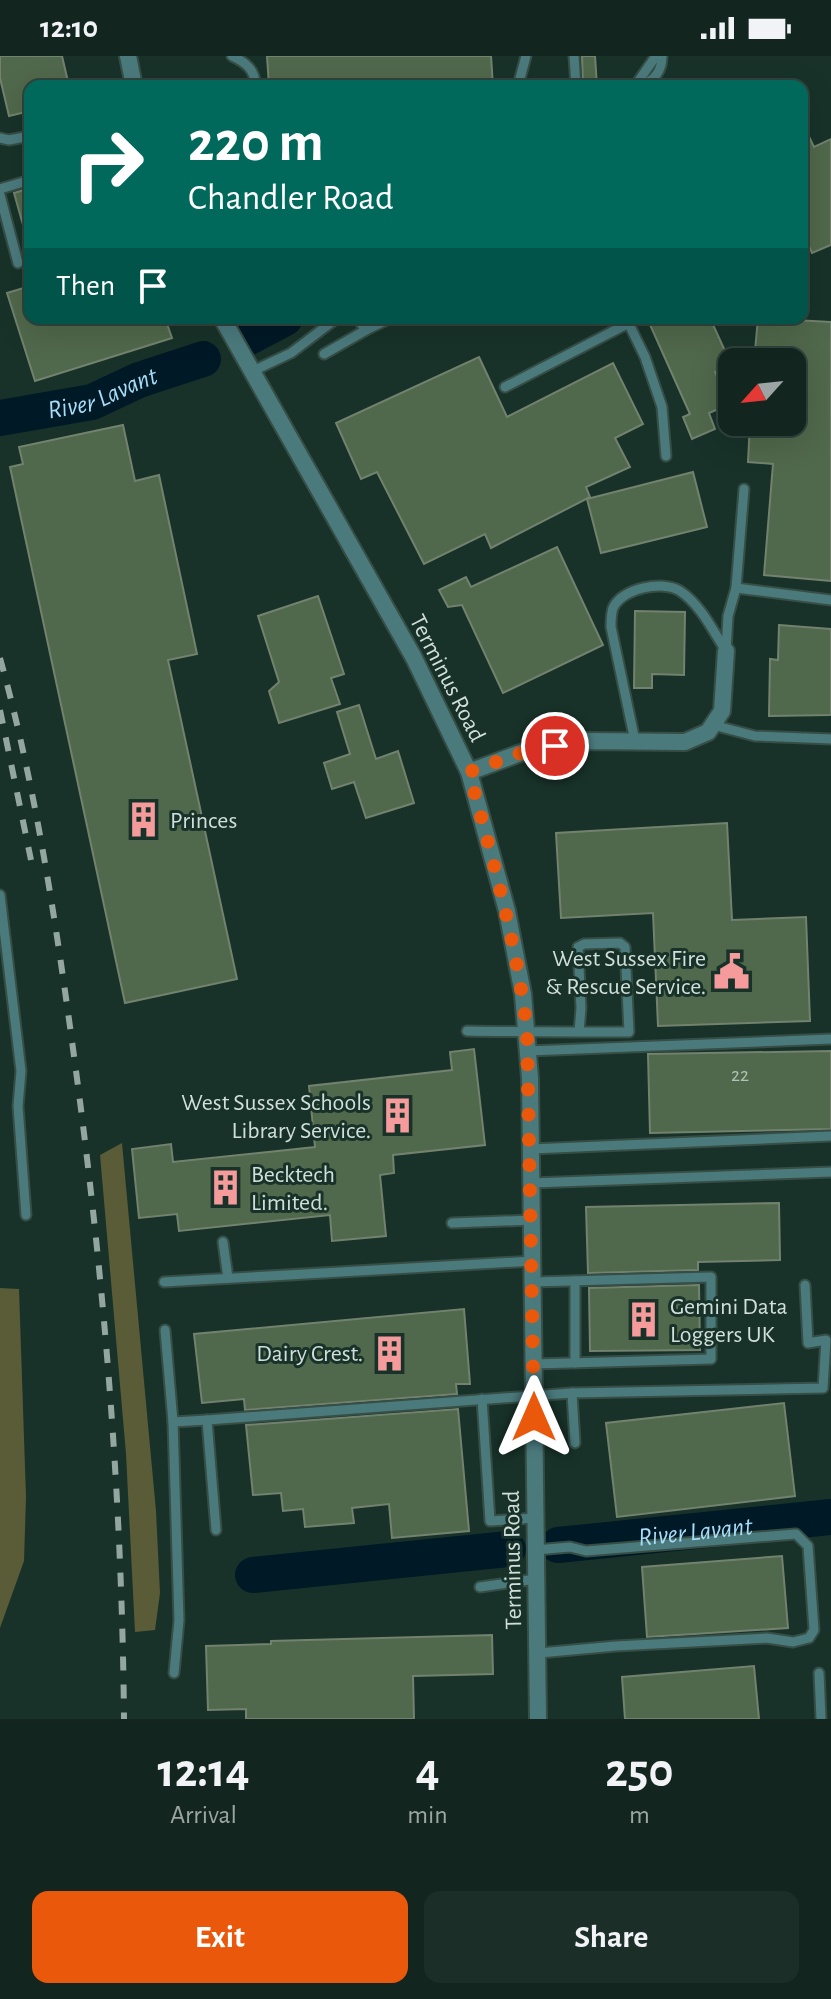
<!DOCTYPE html>
<html lang="en">
<head>
<meta charset="utf-8">
<style>
	:root { --surface:#12261f; --page:#1b2e28; --text:#f1f3f6; --muted:#9ca5a4; --line:#31433d; --accent:#ea580c }
	body { margin:0; font-family:"Alegreya Sans",sans-serif; background:var(--page); color:var(--text); height:100vh; display:flex; flex-direction:column; font-size:30px; white-space:nowrap }
	* { box-sizing:border-box; margin:0 }
	p { font-size:26px; color:var(--muted) }
	.icon { flex:none; width:44px; height:44px; fill:none; stroke:currentColor; stroke-width:2; stroke-linecap:round; stroke-linejoin:round }
	.map { position:relative; height:1663px; overflow:hidden }
	.sheet { display:flex; flex-direction:column; background:var(--surface); flex:1 }
	.sheet>* { flex:none }
	.banner { position:absolute; left:24px; top:24px; width:784px; height:244px; border-radius:16px; box-shadow:0 8px 32px #0002,0 0 0 2px var(--line); background:#00695c; color:#fff; overflow:hidden }
	.needle { width:52px; rotate:243deg }
	.controls { position:absolute; left:718px; top:292px; display:grid; gap:16px }
	.controls a { display:grid; place-items:center; width:88px; height:88px; border-radius:16px; background:var(--surface); box-shadow:0 8px 32px #0002,0 0 0 2px var(--line); font-size:40px }
	.pin { position:absolute; display:grid; place-items:center; width:68px; height:68px; color:#fff; margin:-34px; border:4px solid #fff; border-radius:50%; box-shadow:0 2px 8px #0007 }
	.me { position:absolute; width:88px; margin:-44px; rotate:0deg; stroke-linejoin:round; filter:drop-shadow(0 0 6px #0008) }
	.turn { display:flex; align-items:center; gap:28px; height:168px; padding:0 32px; font-size:36px }
	.turn .icon { width:104px; height:104px; stroke-width:2.5 }
	.turn b { display:block; font-size:56px; line-height:68px }
	.then { display:flex; align-items:center; height:76px; padding:0 32px; background:#0003; gap:16px; font-size:30px }
	.eta { display:flex; justify-content:space-evenly; align-items:center; height:136px; text-align:center }
	.eta b { font-size:48px; font-weight:700; line-height:56px }
	.primary-button { display:flex; gap:16px; margin-top:auto; padding:16px 32px }
	.primary-button a { flex:1; height:92px; border-radius:16px; background:var(--accent); color:#fff; font-size:32px; font-weight:700; line-height:92px; text-align:center }
	.primary-button a+a { background:var(--page); color:var(--text) }
	.status { display:flex; justify-content:space-between; align-items:center; height:56px; padding:0 40px; background:var(--surface); direction:ltr }
	.status svg { height:22px; fill:currentColor }
	.map>svg:first-child { display:block }
	.forest { fill:#5a5b37 }
	.lines { fill:none; stroke-linecap:round; stroke-linejoin:round }
	.river { stroke:#001926; stroke-width:36 }
	.building { fill:#50684b; stroke:#72826e; stroke-width:2 }
	.service-casing { stroke:#364e45; stroke-width:13 }
	.minor-casing { stroke:#364e45; stroke-width:20 }
	.tertiary-casing { stroke:#364e45; stroke-width:20 }
	.service { stroke:#4b7a7d; stroke-width:9 }
	.minor { stroke:#4b7a7d; stroke-width:16 }
	.tertiary { stroke:#4b7a7d; stroke-width:16 }
	.rail { stroke:#94a6a0; stroke-width:6; stroke-dasharray:14 14; stroke-linecap:butt }
	.route { stroke:#ea580c; stroke-width:14; stroke-dasharray:0 25.2 }
	.labels { text-anchor:middle; stroke-width:6; stroke-linejoin:round; paint-order:stroke }
	.number-label { font-size:20px; fill:#b1c1b6 }
	.street-label { font-size:24px; fill:#d1dfda; stroke:#183229 }
	.poi-label { font-size:24px; fill:#d1dfda; stroke:#183229; text-anchor:start }
	.water-label { font-size:26px; font-style:italic; fill:#a7ddf9; stroke:#183229 }
</style>
</head>
<body>
<div class="status"><b>12:10</b><svg viewBox="0 0 49 12"><path d="M0 12V9h3v3zM5 12V6h3v6zM10 12V3h3v9zM15 12V0h3v12zM26 1h20v11H26zM47 4h2v5h-2z"/></svg></div>
<div class="map">
<svg width="831" height="1663" viewBox="0 0 831 1663">
	<rect width="100%" height="100%" fill="#183229"/>
	<g class="forest">
		<path d="M 122,1087 L 156,1455 L 160,1537 L 155,1574 L 135,1576 L 126,1398 L 100,1099 Z"/>
		<path d="M 0,1232 L 19,1233 L 26,1441 L 24,1505 L 0,1572 Z"/>
	</g>
	<g class="lines">
		<g class="river">
			<path d="M 247,282 L 285,262"/>
			<path id="s1" d="M 0,362 L 92,346 L 139,324 L 203,303"/>
			<path id="s2" d="M 558,1489 L 831,1461"/>
			<path d="M 253,1519 L 508,1493"/>
		</g>
	</g>
	<g class="building">
		<path d="M 0,0 L 62,0 L 69,30 L 30,30 L 30,55 L 9,60 L 0,22 Z"/>
		<path d="M 267,0 L 491,0 L 493,30 L 269,30 Z"/>
		<path d="M 582,0 L 595,0 L 597,30 L 583,30 Z"/>
		<path d="M 802,66 L 814,91 L 831,83 L 831,189 L 812,197 L 802,175 Z"/>
		<path d="M 30,132 L 30,176 L 25,176 L 14,137 Z"/>
		<path d="M 30,230 L 30,262 L 165,262 L 172,282 L 35,325 L 7,237 Z"/>
		<path d="M 647,262 L 710,262 L 731,308 L 715,316 L 730,348 L 709,357 L 715,373 L 692,383 L 683,361 L 690,358 Z"/>
		<path d="M 758,262 L 831,266 L 831,525 L 764,519 L 773,408 L 748,406 L 750,366 L 792,366 L 792,306 L 754,306 Z"/>
		<path d="M 479,301 L 507,361 L 613,307 L 643,368 L 615,382 L 630,411 L 586,431 L 590,441 L 491,492 L 485,478 L 424,508 L 377,416 L 361,423 L 336,367 Z"/>
		<path d="M 123,369 L 135,425 L 159,419 L 197,598 L 168,604 L 237,923 L 125,947 L 10,411 L 23,408 L 19,391 Z"/>
		<path d="M 693,416 L 707,471 L 601,497 L 587,443 Z"/>
		<path d="M 557,491 L 603,589 L 503,637 L 462,549 L 448,551 L 439,534 L 466,521 L 471,531 Z"/>
		<path d="M 318,540 L 344,618 L 331,622 L 340,648 L 279,667 L 269,635 L 279,626 L 258,560 Z"/>
		<path d="M 635,555 L 685,556 L 684,619 L 652,618 L 652,632 L 634,632 Z"/>
		<path d="M 779,569 L 831,573 L 831,659 L 769,660 L 770,603 L 778,604 Z"/>
		<path d="M 359,649 L 376,703 L 398,695 L 414,747 L 366,762 L 354,726 L 332,733 L 324,707 L 350,698 L 337,656 Z"/>
		<path d="M 727,767 L 732,864 L 806,861 L 810,965 L 658,970 L 653,857 L 561,862 L 556,777 Z"/>
		<path d="M 474,993 L 485,1089 L 393,1099 L 394,1117 L 380,1119 L 386,1180 L 332,1185 L 330,1159 L 179,1175 L 177,1158 L 139,1162 L 132,1093 L 171,1088 L 173,1106 L 315,1091 L 309,1030 L 452,1014 L 450,996 Z"/>
		<path d="M 831,995 L 831,1073 L 650,1077 L 648,998 Z"/>
		<path d="M 779,1147 L 780,1204 L 698,1206 L 698,1214 L 588,1217 L 586,1151 Z"/>
		<path d="M 699,1229 L 700,1294 L 590,1295 L 589,1232 Z"/>
		<path d="M 464,1253 L 470,1328 L 456,1328 L 457,1338 L 245,1354 L 244,1343 L 202,1347 L 194,1278 Z"/>
		<path d="M 784,1347 L 795,1440 L 617,1461 L 606,1367 Z"/>
		<path d="M 458,1353 L 469,1475 L 392,1482 L 389,1448 L 352,1452 L 354,1467 L 305,1471 L 303,1453 L 283,1455 L 281,1437 L 253,1439 L 246,1369 Z"/>
		<path d="M 782,1500 L 788,1572 L 647,1581 L 642,1511 Z"/>
		<path d="M 492,1579 L 493,1618 L 413,1620 L 414,1663 L 246,1663 L 246,1653 L 208,1654 L 206,1590 L 271,1588 L 271,1585 Z"/>
		<path d="M 754,1610 L 759,1663 L 625,1663 L 622,1621 Z"/>
	</g>
	<g class="lines">
		<defs>
			<g id="service">
				<path d="M 232,0 C 245,6 256,14 255,30"/>
				<path d="M 574,0 L 576,30"/>
				<path d="M 518,30 L 526,0"/>
				<path d="M 635,30 L 656,0"/>
				<path d="M 641,30 C 655,24 662,15 662,0"/>
				<path d="M 0,82 L 9,84 L 30,80"/>
				<path d="M 0,133 L 30,124"/>
				<path d="M 0,139 L 18,207"/>
				<path d="M 626,262 L 645,301 L 662,351 L 666,400"/>
				<path d="M 366,274 L 391,262"/>
				<path d="M 324,298 L 366,274 L 357,262"/>
				<path d="M 253,315 L 291,297 L 337,262"/>
				<path d="M 505,331 L 629,267"/>
				<path d="M 736,532 L 744,433"/>
				<path d="M 726,595 L 728,560 L 736,532 L 831,544"/>
				<path d="M 713,669 L 755,680 L 831,683"/>
				<path d="M 635,685 L 611,571 C 611,565 611,558 613,552 C 622,532 663,524 680,535 C 701,549 713,575 726,595"/>
				<path d="M 0,839 L 21,1015 L 18,1050 L 26,1159"/>
				<path d="M 467,975 C 521,976 575,976 629,976 L 625,891 L 620,887 L 584,888 L 578,891 L 581,952 L 579,976"/>
				<path d="M 528,995 L 831,983"/>
				<path d="M 531,1093 L 831,1080"/>
				<path d="M 532,1127 L 831,1116"/>
				<path d="M 452,1167 L 532,1164"/>
				<path d="M 223,1186 L 228,1222"/>
				<path d="M 575,1225 L 575,1307"/>
				<path d="M 164,1226 L 533,1205"/>
				<path d="M 533,1226 L 711,1221 L 711,1303 L 534,1308"/>
				<path d="M 165,1274 L 173,1366"/>
				<path d="M 482,1343 L 490,1465 L 535,1462"/>
				<path d="M 575,1387 L 572,1337 L 823,1332 L 826,1284 L 808,1287 L 805,1229"/>
				<path d="M 216,1474 L 207,1364 L 572,1337"/>
				<path d="M 535,1494 L 570,1491 L 586,1495 L 796,1478 L 808,1490 L 814,1574 L 809,1582 L 793,1586 L 767,1582 L 616,1590 L 539,1597"/>
				<path d="M 480,1531 L 536,1523"/>
				<path d="M 174,1617 L 179,1564 L 173,1366 L 207,1364"/>
				<path d="M 819,1617 L 821,1663"/>
			</g>
			<path id="minor" d="M 469,716 L 526,695 L 585,685 L 685,686 L 708,676 L 722,655 L 726,595"/>
			<g id="tertiary">
				<path d="M 128,0 L 134,30"/>
				<path d="M 222,262 L 414,602 L 469,716 L 507,855 L 523,938 L 530,1022 L 538,1663"/>
			</g>
		</defs>
		<use href="#service" class="service-casing"/>
		<use href="#minor" class="minor-casing"/>
		<use href="#tertiary" class="tertiary-casing"/>
		<use href="#service" class="service"/>
		<use href="#minor" class="minor"/>
		<use href="#tertiary" class="tertiary"/>
		<g class="rail">
			<path d="M 0,602 C 36,732 56,867 74,1000 C 104,1221 122,1441 124,1663"/>
			<path d="M 0,654 L 31,804"/>
		</g>
	</g>
	<g class="lines">
		<path class="route" d="M 534,1361 L 527,976 C 517,887 492,802 469,716 L 526,695 L 555,690"/>
	</g>
	<defs>
		<symbol id="building-bare" viewBox="-9 -9 18 18"><path d="M-4-6H4V6H1V3H-1V6H-4ZM-2.5-4.3h1.7v1.8h-1.7ZM.8-4.3h1.7v1.8H.8ZM-2.5-1h1.7V.8h-1.7ZM.8-1h1.7V.8H.8Z" fill="#f59b9c" stroke="#183229" stroke-width="2.5" paint-order="stroke"/></symbol>
		<symbol id="civic-bare" viewBox="-9 -9 18 18"><path d="M-.6-6.5H3V-4.5H.6V-3L4-1V1h2V6H-6V1h2V-1L-.6-3ZM-1.2 2.5V6h2.4V2.5Z" fill="#f59b9c" stroke="#183229" stroke-width="2.5" paint-order="stroke"/></symbol>
	</defs>
	<g fill-rule="evenodd">
		<use href="#building-bare" x="118" y="738" width="51" height="51"/>
		<use href="#civic-bare" x="706" y="890" width="51" height="51"/>
		<use href="#building-bare" x="372" y="1034" width="51" height="51"/>
		<use href="#building-bare" x="200" y="1106" width="51" height="51"/>
		<use href="#building-bare" x="618" y="1238" width="51" height="51"/>
		<use href="#building-bare" x="364" y="1272" width="51" height="51"/>
	</g>
	<g class="labels">
		<g class="number-label">
			<text x="740" y="1025">22</text>
		</g>
		<g class="street-label">
			<text transform="translate(448 622) rotate(63)" y="8">Terminus Road</text>
			<text transform="translate(512 1504) rotate(-91)" y="8">Terminus Road</text>
		</g>
		<g class="poi-label">
			<text x="170" y="772">Princes</text>
			<text x="706" y="910" text-anchor="end">West Sussex Fire<tspan x="706" dy="28">&amp; Rescue Service.</tspan></text>
			<text x="371" y="1054" text-anchor="end">West Sussex Schools<tspan x="371" dy="28">Library Service.</tspan></text>
			<text x="251" y="1126">Becktech<tspan x="251" dy="28">Limited.</tspan></text>
			<text x="670" y="1258">Gemini Data<tspan x="670" dy="28">Loggers UK</tspan></text>
			<text x="363" y="1305" text-anchor="end">Dairy Crest.</text>
		</g>
		<g class="water-label">
			<text dy="9" stroke="none"><textPath href="#s1" startOffset="106">River Lavant</textPath></text>
			<text dy="9" stroke="none"><textPath href="#s2" startOffset="138">River Lavant</textPath></text>
		</g>
	</g>
</svg>
<div class="controls">
<a><svg class="needle" viewBox="-14 -14 28 28"><path d="M0-13l5 13h-10z" fill="#e53935"/><path d="M0 13l5-13h-10z" fill="#9ca5a4"/></svg></a>
</div>
<div class="pin" style="left:555px;top:690px;background:#d93025"><svg class="icon" aria-label="arrive" viewBox="0 0 24 24"><path d="M6 21V4h12l-3 4 3 4H6"/></svg></div>
<svg class="me" style="left:534px;top:1361px" viewBox="-20 -20 40 40"><path d="M0-17L14 15 0 8-14 15z" fill="#ea580c" stroke="#fff" stroke-width="4"/></svg>
<div class="banner">
<div class="turn"><svg class="icon" aria-label="right" viewBox="0 0 24 24"><path d="M7 20v-9h11M14 6l5 5-5 5"/></svg><div><b>220 m</b>Chandler Road</div></div>
<div class="then">Then<svg class="icon" aria-label="arrive" viewBox="0 0 24 24"><path d="M6 21V4h12l-3 4 3 4H6"/></svg></div>
</div>
</div>
<section class="sheet">
<div class="eta">
<div><b>12:14</b><p>Arrival</p></div>
<div><b>4</b><p>min</p></div>
<div><b>250</b><p>m</p></div>
</div>
<div class="primary-button"><a>Exit</a><a>Share</a></div>
</section>
</body>
</html>
